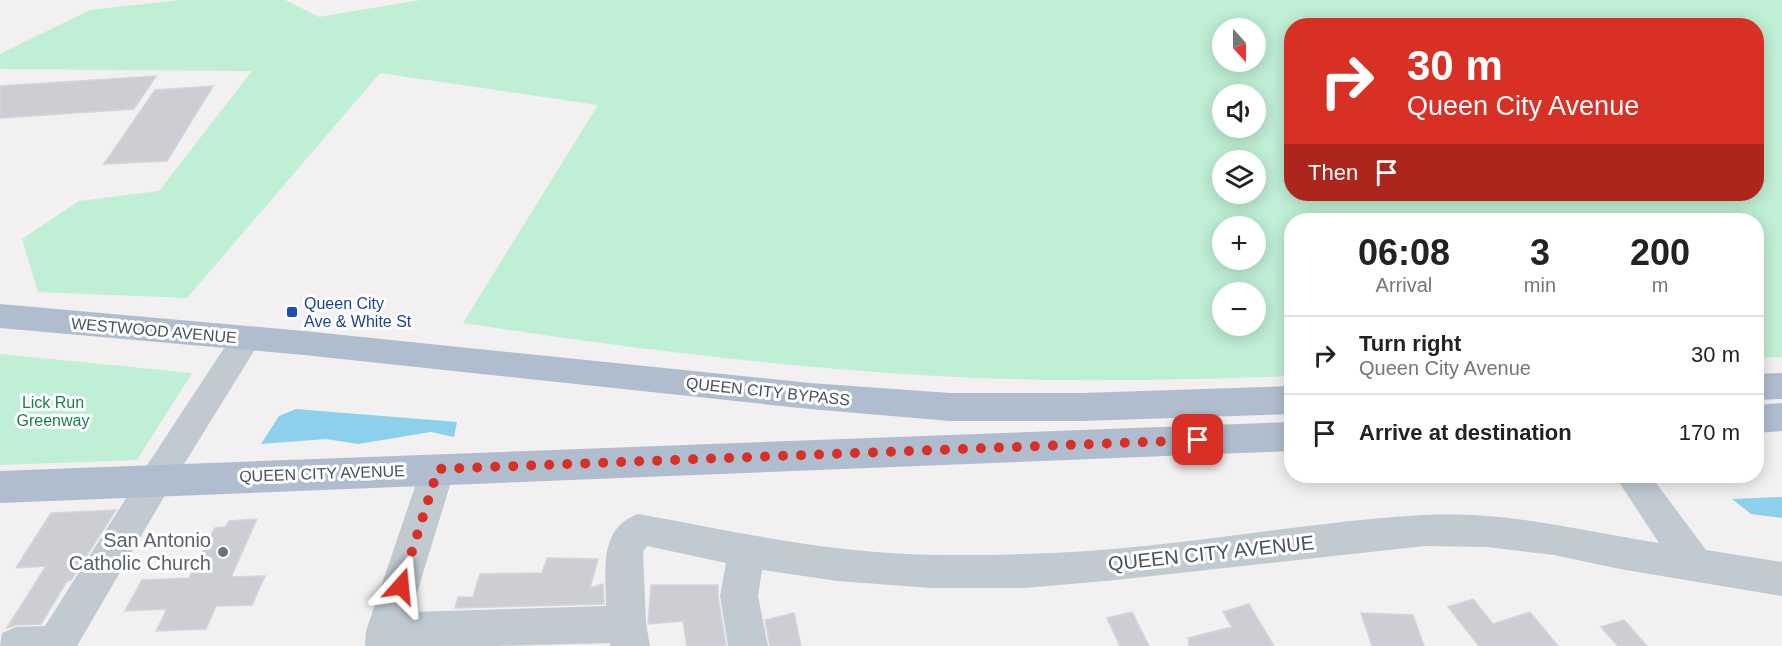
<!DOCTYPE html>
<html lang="en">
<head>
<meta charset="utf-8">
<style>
	:root { --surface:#fff; --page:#f2f2f2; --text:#222; --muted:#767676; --line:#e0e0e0 }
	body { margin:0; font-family:Helvetica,sans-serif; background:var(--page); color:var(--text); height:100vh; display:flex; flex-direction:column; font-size:22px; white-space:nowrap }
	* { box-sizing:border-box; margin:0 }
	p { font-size:20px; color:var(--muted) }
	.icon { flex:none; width:33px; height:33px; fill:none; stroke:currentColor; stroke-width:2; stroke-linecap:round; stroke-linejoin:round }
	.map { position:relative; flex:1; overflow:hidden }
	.sheet { position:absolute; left:1284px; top:213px; width:480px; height:270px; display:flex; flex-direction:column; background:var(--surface); border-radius:24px; box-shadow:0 3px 15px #0003 }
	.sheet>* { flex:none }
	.top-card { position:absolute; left:1284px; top:18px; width:480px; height:183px; border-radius:24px; box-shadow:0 3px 15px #0003; background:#d93025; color:#fff; overflow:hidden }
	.needle { width:39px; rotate:159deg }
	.tools { position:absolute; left:1212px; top:18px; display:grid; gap:12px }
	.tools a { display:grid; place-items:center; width:54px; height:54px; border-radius:50%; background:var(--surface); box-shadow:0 3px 15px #0003; font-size:30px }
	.pin { position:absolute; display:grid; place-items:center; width:51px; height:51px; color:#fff; margin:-26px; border-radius:12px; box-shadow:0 3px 9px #0006 }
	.me { position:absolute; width:66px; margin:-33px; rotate:18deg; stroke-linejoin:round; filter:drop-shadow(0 0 4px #0008) }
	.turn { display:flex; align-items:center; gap:21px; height:126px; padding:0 24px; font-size:27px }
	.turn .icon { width:78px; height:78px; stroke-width:2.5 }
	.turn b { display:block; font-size:42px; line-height:51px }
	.then { display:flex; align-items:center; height:57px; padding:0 24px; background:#0003; gap:12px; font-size:22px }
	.eta { display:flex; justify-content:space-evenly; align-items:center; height:102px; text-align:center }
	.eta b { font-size:36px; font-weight:700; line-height:42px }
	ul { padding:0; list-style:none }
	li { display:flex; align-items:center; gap:18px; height:78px; padding:0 24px; border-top:2px solid var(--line) }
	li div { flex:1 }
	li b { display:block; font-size:22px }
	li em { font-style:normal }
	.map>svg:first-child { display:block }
	.green { fill:#bfefd5; fill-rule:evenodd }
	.water { fill:#8dd0eb }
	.building { fill:#cdced4; stroke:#d4d5db; stroke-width:1.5 }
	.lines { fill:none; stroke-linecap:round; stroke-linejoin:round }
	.minor { fill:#c1c9d1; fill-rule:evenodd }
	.major { fill:#b0bdce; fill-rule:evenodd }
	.route { stroke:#d93025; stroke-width:10; stroke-dasharray:0 18 }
	.transit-dot { fill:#1a4fb4; stroke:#fff; stroke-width:2 }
	.worship-dot { fill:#6b7280; stroke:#fff; stroke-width:2 }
	.labels { text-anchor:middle; stroke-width:6; stroke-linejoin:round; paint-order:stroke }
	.transit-label { font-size:16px; fill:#164399; stroke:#fff; text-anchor:start }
	.street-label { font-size:16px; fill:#48515d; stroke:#fff }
	.park-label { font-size:16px; fill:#197e54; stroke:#fff }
	.near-worship-label { font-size:20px; fill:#5b616d; stroke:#fff; text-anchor:end }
	.near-street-label { font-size:20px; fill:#48515d; stroke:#fff }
</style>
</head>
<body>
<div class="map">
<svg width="1782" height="646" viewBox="0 0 1782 646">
	<rect width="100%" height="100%" fill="#f2f0f0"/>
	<g class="green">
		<path d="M 181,0 L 285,0 L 319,17 L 421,0 L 1782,0 L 1782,357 L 1757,358 L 1756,220 L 1292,220 L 1291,376 C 1173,380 1055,383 937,376 C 778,367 620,347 463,323 L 598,105 L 380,73 L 187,298 L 38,292 L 22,239 L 79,201 L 159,191 L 252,71 L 0,69 L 0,54 L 90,10 ZM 1292,26 L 1756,26 L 1756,194 L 1292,194 ZM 1222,28 L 1256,28 L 1256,62 L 1222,62 ZM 1222,94 L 1256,94 L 1256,128 L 1222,128 ZM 1222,160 L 1256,160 L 1256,194 L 1222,194 ZM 1222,226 L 1256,226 L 1256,260 L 1222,260 ZM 1222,292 L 1256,292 L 1256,326 L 1222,326 Z"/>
		<path d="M 0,354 L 192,373 L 137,460 L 0,465 Z"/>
	</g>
	<g class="water">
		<path d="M 296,409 L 457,422 L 454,437 L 431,432 L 358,444 L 326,439 L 261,444 L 279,416 Z"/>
		<path d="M 1782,497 L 1782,518 L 1751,514 L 1732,499 Z"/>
	</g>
	<g class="building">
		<path d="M 156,76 L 134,109 L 0,118 L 0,86 Z"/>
		<path d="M 213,86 L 167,161 L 104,164 L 155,90 Z"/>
		<path d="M 116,510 L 71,580 L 67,581 L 41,624 L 16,625 L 7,628 L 46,566 L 16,568 L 51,513 Z"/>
		<path d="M 257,519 L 231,577 L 265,576 L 252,605 L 216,606 L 206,629 L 156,631 L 167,609 L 125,611 L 142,580 L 189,578 L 215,528 L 225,527 L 229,521 Z"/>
		<path d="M 547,558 L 598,559 L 590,588 L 603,584 L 604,604 L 455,608 L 458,597 L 473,597 L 480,574 L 542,573 Z"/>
		<path d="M 651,585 L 718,585 L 718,596 L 726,646 L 687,646 L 683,621 L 648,624 Z"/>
		<path d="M 1473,599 L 1493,624 L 1530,612 L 1558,646 L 1479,646 L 1448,607 Z"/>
		<path d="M 1249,604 L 1274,646 L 1189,646 L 1188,638 L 1232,627 L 1223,612 Z"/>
		<path d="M 1132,612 L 1149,646 L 1120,646 L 1107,618 Z"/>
		<path d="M 794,613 L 801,646 L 770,646 L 765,620 Z"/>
		<path d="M 1361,613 L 1413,615 L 1424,646 L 1372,646 Z"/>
		<path d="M 1624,620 L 1647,646 L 1618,646 L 1601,627 Z"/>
	</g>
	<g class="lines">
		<g class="minor">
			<path d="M 247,327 L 258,330 L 262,338 L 168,490 L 77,646 L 0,646 L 2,633 L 16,627 L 45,626 L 144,470 L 236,330 Z"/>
			<path d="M 438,455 L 450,459 L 455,469 L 411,612 L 606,606 C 606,572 598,528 638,514 C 704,526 770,540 836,548 C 898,556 961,556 1022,554 C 1157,552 1290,523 1423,515 C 1503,510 1581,531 1659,543 L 1615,476 L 1651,476 L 1706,550 L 1782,562 L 1782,596 L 1620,569 L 1554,555 L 1487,547 L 1425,546 L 1116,580 L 1025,588 L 931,588 L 838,581 L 762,570 L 758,596 L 768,646 L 728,646 L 720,596 L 726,563 L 647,546 L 643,552 L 646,624 L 650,646 L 610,646 L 610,643 L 495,646 L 365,646 L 366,631 L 421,469 L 426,459 Z"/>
		</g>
		<g class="major">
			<path d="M 0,304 L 304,331 L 810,383 L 950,393 L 1082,393 L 1292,386 L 1292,414 L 1082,421 L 950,421 L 810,409 L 304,355 L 0,328 Z"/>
			<path d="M 1782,373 L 1782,399 L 1756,400 L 1756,374 Z"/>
			<path d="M 1782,403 L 1782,431 L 1756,433 L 1756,405 Z"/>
			<path d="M 1292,422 L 1292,451 L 0,503 L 0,471 Z"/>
		</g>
	</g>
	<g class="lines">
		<path class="route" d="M 401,586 L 438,469 L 1198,440"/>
	</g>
	<rect class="transit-dot" x="286" y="306" width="12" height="12" rx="3"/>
	<circle class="worship-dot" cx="223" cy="552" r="6"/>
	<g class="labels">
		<g class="transit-label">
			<text x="304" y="309">Queen City<tspan x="304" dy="18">Ave &amp; White St</tspan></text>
		</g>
		<g class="street-label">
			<text transform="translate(154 330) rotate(5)" y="6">WESTWOOD AVENUE</text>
			<text transform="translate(768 391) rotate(6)" y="6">QUEEN CITY BYPASS</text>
			<text transform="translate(322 473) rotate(-2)" y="6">QUEEN CITY AVENUE</text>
		</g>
		<g class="park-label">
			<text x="53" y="408">Lick Run<tspan x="53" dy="18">Greenway</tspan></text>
		</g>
		<g class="near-worship-label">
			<text x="211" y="547">San Antonio<tspan x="211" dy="23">Catholic Church</tspan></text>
		</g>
		<g class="near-street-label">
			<text transform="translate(1211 553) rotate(-6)" y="7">QUEEN CITY AVENUE</text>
		</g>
	</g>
</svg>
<div class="tools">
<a><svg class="needle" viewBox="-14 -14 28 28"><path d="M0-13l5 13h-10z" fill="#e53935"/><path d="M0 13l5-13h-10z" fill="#767676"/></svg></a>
<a><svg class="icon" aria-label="sound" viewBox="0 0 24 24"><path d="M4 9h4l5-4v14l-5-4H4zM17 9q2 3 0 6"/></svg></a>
<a><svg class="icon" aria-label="layers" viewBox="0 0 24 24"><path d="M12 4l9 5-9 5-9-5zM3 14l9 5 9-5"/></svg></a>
<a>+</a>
<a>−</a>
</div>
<div class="pin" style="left:1198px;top:440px;background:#d93025"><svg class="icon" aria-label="arrive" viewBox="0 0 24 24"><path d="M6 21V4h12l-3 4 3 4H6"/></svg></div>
<svg class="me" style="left:401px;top:586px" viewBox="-20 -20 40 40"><path d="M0-17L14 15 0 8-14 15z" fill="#d93025" stroke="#fff" stroke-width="4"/></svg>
<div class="top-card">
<div class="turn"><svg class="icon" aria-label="right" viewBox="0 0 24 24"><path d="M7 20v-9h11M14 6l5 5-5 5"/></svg><div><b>30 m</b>Queen City Avenue</div></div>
<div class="then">Then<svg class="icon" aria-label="arrive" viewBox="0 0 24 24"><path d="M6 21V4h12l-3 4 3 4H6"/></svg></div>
</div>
<section class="sheet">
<div class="eta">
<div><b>06:08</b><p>Arrival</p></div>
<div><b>3</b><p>min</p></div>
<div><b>200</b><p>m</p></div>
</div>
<ul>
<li><svg class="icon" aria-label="right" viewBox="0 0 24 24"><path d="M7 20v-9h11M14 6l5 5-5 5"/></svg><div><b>Turn right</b><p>Queen City Avenue</p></div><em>30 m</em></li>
<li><svg class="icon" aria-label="arrive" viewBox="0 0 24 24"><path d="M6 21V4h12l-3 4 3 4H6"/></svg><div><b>Arrive at destination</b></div><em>170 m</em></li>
</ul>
</section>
</div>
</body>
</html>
